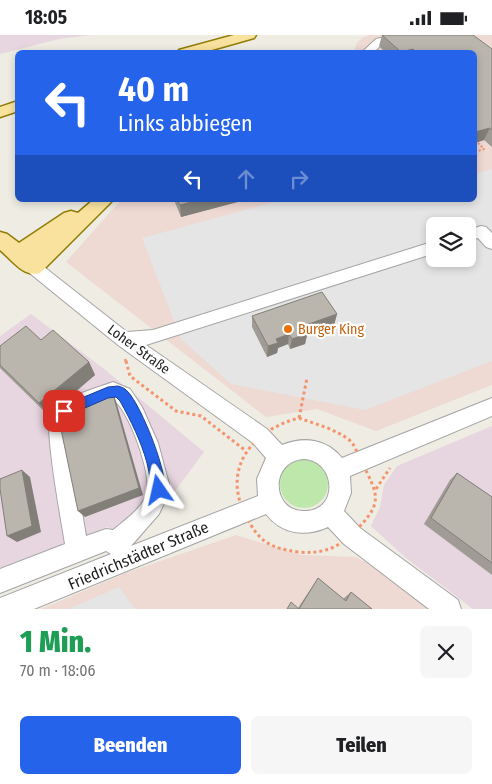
<!DOCTYPE html>
<html lang="de">
<head>
<meta charset="utf-8">
<style>
	:root { --surface:#fff; --page:#f6f6f6; --text:#202124; --muted:#757577; --accent:#2563eb }
	body { margin:0; font-family:"Fira Sans Condensed",sans-serif; background:var(--page); color:var(--text); height:100vh; display:flex; flex-direction:column; font-size:19px; white-space:nowrap }
	* { box-sizing:border-box; margin:0 }
	p { font-size:16px; color:var(--muted) }
	.icon { flex:none; width:28px; height:28px; fill:none; stroke:currentColor; stroke-width:2; stroke-linecap:round; stroke-linejoin:round }
	.map { position:relative; height:574px; overflow:hidden }
	.side { display:flex; flex-direction:column; background:var(--surface); flex:1 }
	.side>* { flex:none }
	.hud { position:absolute; left:15px; top:15px; width:462px; height:152px; border-radius:8px; box-shadow:0 2px 8px #0003; background:#2563eb; color:#fff; overflow:hidden }
	.buttons { position:absolute; left:426px; top:182px; display:grid; gap:10px }
	.buttons a { display:grid; place-items:center; width:50px; height:50px; border-radius:8px; background:var(--surface); box-shadow:0 2px 8px #0003; font-size:25px }
	.pin { position:absolute; display:grid; place-items:center; width:42px; height:42px; color:#fff; margin:-21px; border-radius:10px; box-shadow:0 2px 8px #0006 }
	.me { position:absolute; width:55px; margin:-28px; rotate:349deg; stroke-linejoin:round; filter:drop-shadow(0 0 4px #0008) }
	.turn { display:flex; align-items:center; gap:18px; height:105px; padding:0 20px; font-size:22px }
	.turn .icon { width:65px; height:65px; stroke-width:2.5 }
	.turn b { display:block; font-size:35px; line-height:42px }
	.lanes { display:flex; align-items:center; height:48px; padding:0 20px; background:#0003; justify-content:center; gap:25px; direction:ltr }
	.lanes .off { opacity:.35 }
	.round { display:grid; place-items:center; flex:none; width:52px; height:52px; border-radius:8px; background:var(--page) }
	.head { display:flex; align-items:center; justify-content:space-between; height:85px; padding:0 20px }
	h1 { font-size:30px; font-weight:800; line-height:38px; color:#1e9e55 }
	.primary-button { display:flex; gap:10px; margin-top:auto; padding:10px 20px }
	.primary-button a { flex:1; height:58px; border-radius:8px; background:var(--accent); color:#fff; font-size:20px; font-weight:800; line-height:58px; text-align:center }
	.primary-button a+a { background:var(--page); color:var(--text) }
	.status { display:flex; justify-content:space-between; align-items:center; height:35px; padding:0 25px; background:var(--surface); direction:ltr }
	.status svg { height:14px; fill:currentColor }
	.map>svg:first-child { display:block }
	.commercial { fill:#eed9d3; fill-rule:evenodd }
	.industrial { fill:#e7d5e0 }
	.grass { fill:#bde7ab }
	.parking { fill:#e5e5e5; fill-rule:evenodd }
	.lines { fill:none; stroke-linecap:round; stroke-linejoin:round }
	.minor-casing { stroke:#a4a4a4; stroke-width:2 }
	.major-casing { stroke:#917c05; stroke-width:3 }
	.path-far2 { stroke:#f4946e; stroke-width:2; stroke-dasharray:2 2; stroke-linecap:butt }
	.path-far1 { stroke:#f4946e; stroke-width:2.5; stroke-dasharray:2.5 2.5; stroke-linecap:butt }
	.path { stroke:#f4946e; stroke-width:3; stroke-dasharray:3 3; stroke-linecap:butt }
	.minor { fill:#fff; fill-rule:evenodd }
	.major { fill:#f8e29e; fill-rule:evenodd }
	.wall { fill:#a09c95 }
	.shaded-wall { fill:#827f79 }
	.building { fill:#bab5ad; stroke:#827f79 }
	.route { fill:#2563eb; stroke:#184099 }
	.food-dot { fill:#e8710a; stroke:#fff; stroke-width:2 }
	.labels { text-anchor:middle; stroke-width:4.5; stroke-linejoin:round; paint-order:stroke }
	.food-label { font-size:14px; fill:#c56008; stroke:#fff; text-anchor:start }
	.street-label { font-size:14px; fill:#1d1d1d; stroke:#fff }
	.near-street-label { font-size:16px; fill:#1d1d1d; stroke:#fff }
</style>
</head>
<body>
<div class="status"><b>18:05</b><svg viewBox="0 0 49 12"><path d="M0 12V9h3v3zM5 12V6h3v6zM10 12V3h3v9zM15 12V0h3v12zM26 1h20v11H26zM47 4h2v5h-2z"/></svg></div>
<div class="map">
<svg width="492" height="574" viewBox="0 0 492 574">
	<rect width="100%" height="100%" fill="#eeece3"/>
	<g class="commercial">
		<path d="M 370,0 L 492,0 L 492,350 L 376,396 L 317,374 L 266,382 L 66,227 L 121,165 L 475,165 L 475,18 L 354,17 L 356,9 L 362,3 ZM 435,191 L 468,191 L 468,224 L 435,224 Z"/>
		<path d="M 236,500 L 301,520 L 356,522 L 407,550 L 437,574 L 41,574 L 126,538 Z"/>
	</g>
	<g class="industrial">
		<path d="M 0,0 L 91,0 L 59,4 L 0,19 Z"/>
		<path d="M 31,279 L 104,334 L 204,417 L 137,507 L 107,492 L 0,534 L 0,301 Z"/>
		<path d="M 492,391 L 492,574 L 473,574 L 406,523 L 371,491 L 380,472 L 384,450 L 397,431 Z"/>
	</g>
	<circle class="grass" cx="304" cy="449" r="24"/>
	<g class="parking">
		<path d="M 492,134 L 492,326 L 365,375 L 231,349 L 181,304 L 142,203 L 282,165 L 475,165 L 475,139 ZM 435,191 L 468,191 L 468,224 L 435,224 Z"/>
		<path d="M 119,552 L 135,574 L 69,574 Z"/>
	</g>
	<g class="lines">
		<defs>
			<g id="minor">
				<path d="M 394,0 L 415,0 L 414,2 L 383,8 L 373,18 L 361,18 L 376,4 Z"/>
				<path d="M 481,191 L 486,192 L 492,198 L 492,214 L 486,212 L 478,203 L 468,206 L 468,195 Z"/>
				<path d="M 435,206 L 435,218 L 146,310 L 267,394 L 282,410 C 304,401 327,404 342,423 L 492,363 L 492,381 L 350,441 L 351,458 L 344,476 L 360,493 L 458,565 L 461,574 L 429,574 L 344,509 L 328,492 C 306,502 282,500 266,479 L 34,574 L 0,574 L 0,563 L 111,519 L 106,516 L 0,558 L 0,534 L 65,509 C 62,489 43,389 51,377 C 60,363 97,353 113,347 L 130,354 L 142,372 L 158,408 L 169,449 L 169,457 L 159,479 L 131,511 L 258,461 L 257,444 L 266,423 L 253,408 L 118,310 L 27,236 L 25,232 L 27,228 L 33,226 L 39,228 L 127,297 L 153,295 ZM 113,365 C 129,374 152,440 147,458 C 143,473 125,485 113,495 L 106,494 L 86,501 L 71,411 L 69,386 L 77,379 ZM 304,424 C 336,426 339,475 306,476 C 271,478 269,426 304,424 Z"/>
			</g>
			<g id="major">
				<path d="M 234,0 L 256,0 L 254,3 L 201,18 L 177,18 L 179,15 Z"/>
				<path d="M 18,66 L 18,76 L 0,82 L 0,72 Z"/>
				<path d="M 93,165 L 113,165 L 40,238 C 24,243 12,225 0,215 L 0,197 L 7,199 L 19,208 L 64,178 L 71,176 L 78,178 Z"/>
			</g>
		</defs>
		<use href="#minor" class="minor-casing"/>
		<use href="#major" class="major-casing"/>
		<path class="path-far2" d="M 475,117 L 484,114 L 477,107"/>
		<path class="path-far1" d="M 125,324 L 126,327"/>
		<g class="path">
			<path d="M 126,326 L 130,341 L 176,376 L 201,381 L 246,416"/>
			<path d="M 299,383 C 315,389 333,393 348,404 C 355,409 357,418 361,426 C 379,461 384,468 353,498 C 337,514 321,519 298,517 C 270,513 259,507 246,481 C 221,434 252,395 299,383 Z"/>
			<path d="M 299,383 L 307,343"/>
			<path d="M 376,454 L 390,433"/>
		</g>
		<use href="#minor" class="minor"/>
		<use href="#major" class="major"/>
	</g>
	<g class="wall">
		<path d="M 382,0 L 457,0 L 492,14 L 492,112 L 484,105 L 475,108 L 475,18 L 386,18 L 379,11 Z"/>
		<path d="M 174,165 L 245,165 L 181,182 Z"/>
		<path d="M 337,279 L 334,290 L 307,300 L 305,309 L 290,314 L 288,309 L 278,313 L 277,318 L 267,322 L 252,292 L 252,281 Z"/>
		<path d="M 41,305 L 89,327 L 95,340 L 48,380 L 0,333 L 0,311 Z"/>
		<path d="M 457,438 L 492,462 L 492,540 L 424,489 L 450,445 Z"/>
		<path d="M 318,543 L 343,564 L 351,557 L 372,574 L 298,573 Z"/>
	</g>
	<g class="shaded-wall">
		<path d="M 413,14 L 413,18 L 401,18 L 401,17 Z"/>
		<path d="M 490,93 L 484,105 L 475,108 L 475,97 Z"/>
		<path d="M 199,165 L 245,165 L 181,182 L 180,170 Z"/>
		<path d="M 337,279 L 334,290 L 307,300 L 305,309 L 290,314 L 292,304 L 303,291 Z"/>
		<path d="M 289,299 L 288,309 L 278,313 L 277,318 L 267,322 L 268,311 L 276,304 Z"/>
		<path d="M 89,327 L 95,340 L 48,380 L 39,368 Z"/>
		<path d="M 112,356 L 116,366 L 143,460 L 85,482 L 78,476 Z"/>
		<path d="M 22,435 L 30,442 L 41,497 L 17,507 L 7,501 Z"/>
	</g>
	<g class="building">
		<path d="M 382,0 L 473,0 L 492,14 L 492,95 L 490,93 L 475,97 L 475,18 L 417,18 L 413,14 L 401,17 Z"/>
		<path d="M 177,165 L 199,165 L 180,170 Z"/>
		<path d="M 322,257 L 337,279 L 303,291 L 307,299 L 292,304 L 289,299 L 276,304 L 278,308 L 268,311 L 252,281 Z"/>
		<path d="M 26,291 L 41,305 L 53,295 L 89,327 L 39,368 L 0,330 L 0,311 Z"/>
		<path d="M 112,356 L 139,453 L 78,476 L 57,375 Z"/>
		<path d="M 22,435 L 32,491 L 7,501 L 0,454 L 0,444 Z"/>
		<path d="M 457,438 L 492,462 L 492,528 L 431,483 Z"/>
		<path d="M 318,543 L 346,566 L 351,557 L 372,574 L 287,574 L 291,567 L 299,574 Z"/>
	</g>
	<path class="route" d="M 118,351 C 122,352 126,354 128,357 C 141,370 171,444 164,460 L 159,462 L 154,460 C 150,450 150,439 147,428 C 141,406 131,386 120,366 L 116,362 L 108,363 L 64,382 L 60,380 L 58,376 L 60,372 L 108,352 Z"/>
	<circle class="food-dot" cx="288" cy="294" r="5"/>
	<g class="labels">
		<g class="food-label">
			<text x="298" y="299">Burger King</text>
		</g>
		<g class="street-label">
			<text transform="translate(139 314) rotate(36)" y="5">Loher Straße</text>
		</g>
		<g class="near-street-label">
			<text transform="translate(138 520) rotate(-23)" y="6">Friedrichstädter Straße</text>
		</g>
	</g>
</svg>
<div class="buttons">
<a><svg class="icon" aria-label="layers" viewBox="0 0 24 24"><path d="M12 4l9 5-9 5-9-5zM3 14l9 5 9-5"/></svg></a>
</div>
<div class="pin" style="left:64px;top:376px;background:#d93025"><svg class="icon" aria-label="arrive" viewBox="0 0 24 24"><path d="M6 21V4h12l-3 4 3 4H6"/></svg></div>
<svg class="me" style="left:159px;top:455px" viewBox="-20 -20 40 40"><path d="M0-17L14 15 0 8-14 15z" fill="#2563eb" stroke="#fff" stroke-width="4"/></svg>
<div class="hud">
<div class="turn"><svg class="icon" aria-label="left" viewBox="0 0 24 24"><path d="M17 20v-9H6M10 6l-5 5 5 5"/></svg><div><b>40 m</b>Links abbiegen</div></div>
<div class="lanes"><svg class="icon" aria-label="left" viewBox="0 0 24 24"><path d="M17 20v-9H6M10 6l-5 5 5 5"/></svg><svg class="icon off" aria-label="ahead" viewBox="0 0 24 24"><path d="M12 20V5M6 11l6-6 6 6"/></svg><svg class="icon off" aria-label="right" viewBox="0 0 24 24"><path d="M7 20v-9h11M14 6l5 5-5 5"/></svg></div>
</div>
</div>
<section class="side">
<div class="head"><div><h1>1 Min.</h1><p>70 m · 18:06</p></div><a class="round"><svg class="icon" aria-label="close" viewBox="0 0 24 24"><path d="M6 6l12 12M18 6L6 18"/></svg></a></div>
<div class="primary-button"><a>Beenden</a><a>Teilen</a></div>
</section>
</body>
</html>
